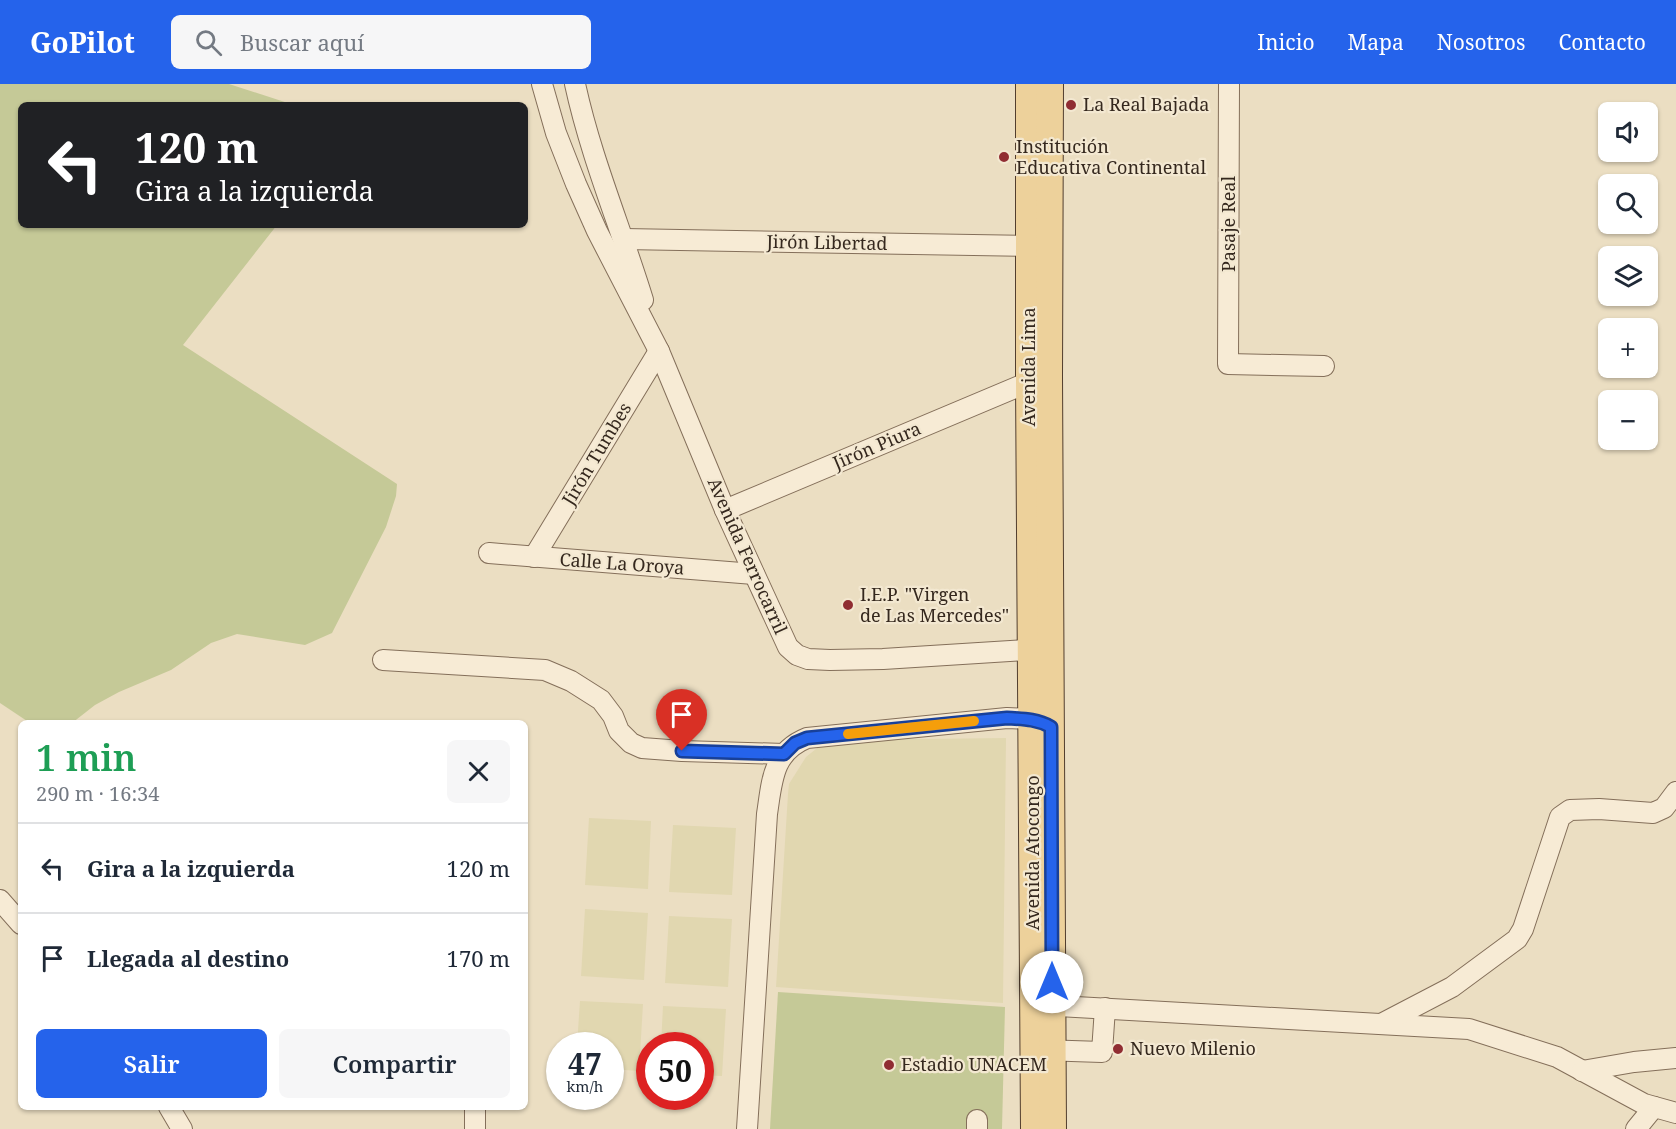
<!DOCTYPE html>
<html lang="es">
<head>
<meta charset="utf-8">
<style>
	:root { --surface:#fff; --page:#f6f6f7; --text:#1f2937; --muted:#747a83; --line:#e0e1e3; --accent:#2563eb }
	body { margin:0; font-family:"Noto Serif",serif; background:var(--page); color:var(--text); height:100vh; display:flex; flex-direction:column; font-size:22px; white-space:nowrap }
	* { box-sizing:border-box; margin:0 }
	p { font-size:20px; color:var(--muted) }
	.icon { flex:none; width:33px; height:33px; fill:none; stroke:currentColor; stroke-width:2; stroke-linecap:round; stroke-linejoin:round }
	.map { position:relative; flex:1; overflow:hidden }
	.panel { position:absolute; left:18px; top:636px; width:510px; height:390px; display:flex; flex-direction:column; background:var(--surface); border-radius:9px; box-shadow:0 2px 4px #0004 }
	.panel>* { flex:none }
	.hud { position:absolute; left:18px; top:18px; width:510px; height:126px; border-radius:9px; box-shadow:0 2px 4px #0004; background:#202124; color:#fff; overflow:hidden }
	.controls { position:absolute; left:1598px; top:18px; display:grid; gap:12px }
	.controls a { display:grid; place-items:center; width:60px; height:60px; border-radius:9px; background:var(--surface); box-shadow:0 2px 4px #0004; font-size:30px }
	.speed { position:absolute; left:546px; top:948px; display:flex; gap:12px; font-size:30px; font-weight:700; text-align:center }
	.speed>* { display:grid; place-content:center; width:78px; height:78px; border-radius:50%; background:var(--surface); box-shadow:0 2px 4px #0004; line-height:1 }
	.speed small { font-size:15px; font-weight:400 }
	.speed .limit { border:9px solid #d22; background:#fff; color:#111 }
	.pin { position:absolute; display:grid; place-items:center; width:51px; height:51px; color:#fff; margin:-62px -26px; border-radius:50% 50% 50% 0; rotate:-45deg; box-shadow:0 0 6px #0007 }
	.pin .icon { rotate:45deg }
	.me { position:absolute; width:66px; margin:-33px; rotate:0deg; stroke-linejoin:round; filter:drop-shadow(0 0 4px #0008) }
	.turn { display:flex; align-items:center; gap:21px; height:126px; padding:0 18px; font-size:27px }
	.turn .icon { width:78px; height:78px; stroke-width:2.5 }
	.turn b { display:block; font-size:42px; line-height:51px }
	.round { display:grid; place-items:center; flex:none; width:63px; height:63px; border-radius:9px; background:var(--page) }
	.headline { display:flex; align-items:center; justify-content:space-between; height:102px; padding:0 18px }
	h1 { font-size:36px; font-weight:600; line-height:45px; color:#1e9e55 }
	.action { display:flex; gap:12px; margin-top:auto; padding:12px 18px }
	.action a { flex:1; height:69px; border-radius:9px; background:var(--accent); color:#fff; font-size:24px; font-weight:600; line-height:69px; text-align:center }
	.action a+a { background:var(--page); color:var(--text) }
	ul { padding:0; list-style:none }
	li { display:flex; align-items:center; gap:18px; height:90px; padding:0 18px; border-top:2px solid var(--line) }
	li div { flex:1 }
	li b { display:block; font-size:22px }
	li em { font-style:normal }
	header { display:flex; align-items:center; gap:36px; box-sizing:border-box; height:84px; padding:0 30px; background:var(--accent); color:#fff }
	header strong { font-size:28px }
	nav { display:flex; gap:33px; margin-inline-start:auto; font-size:21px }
	.search { width:420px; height:54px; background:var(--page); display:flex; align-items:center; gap:15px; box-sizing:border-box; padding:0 21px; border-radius:9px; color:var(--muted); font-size:22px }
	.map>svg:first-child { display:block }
	.farmland { fill:#e1d7b0 }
	.green { fill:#c5c997 }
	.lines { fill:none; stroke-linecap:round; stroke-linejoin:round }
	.minor-casing { stroke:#846f5a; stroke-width:22 }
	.major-casing { stroke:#523e2e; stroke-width:28 }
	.minor { stroke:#f7ebd5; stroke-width:20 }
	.major { stroke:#edd19b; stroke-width:26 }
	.route-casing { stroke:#184099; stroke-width:15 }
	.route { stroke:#2563eb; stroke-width:10 }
	.slow { stroke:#f59e0b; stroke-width:10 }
	.poi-dot { fill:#902d32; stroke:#f3e8d1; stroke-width:2 }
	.labels { text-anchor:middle; stroke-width:4.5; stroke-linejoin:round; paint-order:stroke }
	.poi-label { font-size:18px; fill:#35281e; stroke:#f3e8d1; text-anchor:start }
	.street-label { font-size:18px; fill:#35281e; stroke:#f3e8d1 }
</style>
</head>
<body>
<header>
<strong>GoPilot</strong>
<div class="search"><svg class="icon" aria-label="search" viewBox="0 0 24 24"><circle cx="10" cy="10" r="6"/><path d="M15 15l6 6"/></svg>Buscar aquí</div>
<nav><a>Inicio</a><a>Mapa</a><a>Nosotros</a><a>Contacto</a></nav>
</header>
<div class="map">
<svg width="1676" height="1045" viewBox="0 0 1676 1045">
	<rect width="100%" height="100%" fill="#ebdec2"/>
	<g class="farmland">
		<path d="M 1006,654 L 1003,919 L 776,903 L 788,710 L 789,700 L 806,673 L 821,661 L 841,656 Z"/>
		<path d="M 589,734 L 651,737 L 648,805 L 585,801 Z"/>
		<path d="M 673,741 L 736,744 L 732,811 L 669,808 Z"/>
		<path d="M 585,825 L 648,829 L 644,896 L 581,892 Z"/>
		<path d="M 669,832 L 732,835 L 728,903 L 665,899 Z"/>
		<path d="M 580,917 L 643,920 L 639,987 L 611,985 L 610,962 L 577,961 Z"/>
		<path d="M 663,922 L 726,925 L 722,992 L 701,991 L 700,962 L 661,961 Z"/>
	</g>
	<g class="green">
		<path d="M 0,0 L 229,0 L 294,21 L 21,21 L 21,141 L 277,141 L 183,261 L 397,400 L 396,412 L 386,443 L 332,549 L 305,561 L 237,550 L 211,559 L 171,586 L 119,608 L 95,621 L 72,639 L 30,639 L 0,619 Z"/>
		<path d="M 778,908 L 1005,923 L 1002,1045 L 770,1045 Z"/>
	</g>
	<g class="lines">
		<defs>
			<g id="minor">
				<path d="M 542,0 L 556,49 L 576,100 L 597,147 L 659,267 L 725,426 L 788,563 L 797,571 L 808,575 L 830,576 L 883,575 L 1042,565"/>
				<path d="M 575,0 C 591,74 621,144 643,216"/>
				<path d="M 1229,0 L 1228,280 L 1324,282"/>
				<path d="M 624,155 L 1029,162"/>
				<path d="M 725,426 L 1029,298"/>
				<path d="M 489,469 L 754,490"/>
				<path d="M 534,473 L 659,267"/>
				<path d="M 383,576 L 545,586 L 571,597 L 601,616 L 613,632 L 619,647 L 631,659 L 642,664 L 682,667 L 784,670"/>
				<path d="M 0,816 L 21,840"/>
				<path d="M 1040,921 L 1469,945 L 1557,973 L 1644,1020 L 1676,1029"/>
				<path d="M 1383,939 L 1452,903 L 1517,855 L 1523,845 L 1560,733 L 1570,726 L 1599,725 L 1653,729 L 1664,724 L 1676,708"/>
				<path d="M 1041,966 L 1102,968 L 1105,924"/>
				<path d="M 1582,987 L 1634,978 L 1676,974"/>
				<path d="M 169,1023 L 182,1045"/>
				<path d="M 475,1023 L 475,1045"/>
				<path d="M 977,1036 L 977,1045"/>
				<path d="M 747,1045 L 767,730 C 772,698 772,668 807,654 L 1007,634 L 1032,635 L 1043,638"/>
				<path d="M 1636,1045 L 1654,1023"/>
			</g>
			<g id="major">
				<path d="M 1029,0 L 1029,298 L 1034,1045"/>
				<path d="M 1050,0 L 1049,292 L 1053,1045"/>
			</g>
		</defs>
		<use href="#minor" class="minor-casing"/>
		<use href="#major" class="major-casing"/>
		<use href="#minor" class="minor"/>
		<use href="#major" class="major"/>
	</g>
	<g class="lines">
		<defs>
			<path id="route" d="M 682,667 L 784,670 L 795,659 L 807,654 L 1007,634 C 1023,635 1037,635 1051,643 L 1052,898"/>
		</defs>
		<use href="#route" class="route-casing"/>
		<use href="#route" class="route"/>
		<path class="slow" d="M 848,650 L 974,637"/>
	</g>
	<g class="poi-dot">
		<circle cx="1071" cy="21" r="6"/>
		<circle cx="1004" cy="73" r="6"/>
		<circle cx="848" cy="521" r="6"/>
		<circle cx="1118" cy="965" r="6"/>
		<circle cx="889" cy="981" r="6"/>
	</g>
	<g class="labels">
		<g class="poi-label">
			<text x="1083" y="27">La Real Bajada</text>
			<text x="1016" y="69">Institución<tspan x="1016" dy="21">Educativa Continental</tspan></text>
			<text x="860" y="517">I.E.P. "Virgen<tspan x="860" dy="21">de Las Mercedes"</tspan></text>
			<text x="1130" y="971">Nuevo Milenio</text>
			<text x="901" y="987">Estadio UNACEM</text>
		</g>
		<g class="street-label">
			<text transform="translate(1229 140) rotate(-90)" y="6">Pasaje Real</text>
			<text transform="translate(827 159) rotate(1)" y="6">Jirón Libertad</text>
			<text transform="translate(1029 283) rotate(-90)" y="6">Avenida Lima</text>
			<text transform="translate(877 362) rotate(-23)" y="6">Jirón Piura</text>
			<text transform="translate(597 370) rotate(-59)" y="6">Jirón Tumbes</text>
			<text transform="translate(747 472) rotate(66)" y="6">Avenida Ferrocarril</text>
			<text transform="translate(622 480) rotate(4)" y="6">Calle La Oroya</text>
			<text transform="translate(1033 769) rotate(-90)" y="6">Avenida Atocongo</text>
		</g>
	</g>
</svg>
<div class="controls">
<a><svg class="icon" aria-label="sound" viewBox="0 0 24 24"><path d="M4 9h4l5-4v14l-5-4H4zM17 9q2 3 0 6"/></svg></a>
<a><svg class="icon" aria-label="search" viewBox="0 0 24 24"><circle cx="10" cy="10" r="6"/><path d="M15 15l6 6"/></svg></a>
<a><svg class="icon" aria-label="layers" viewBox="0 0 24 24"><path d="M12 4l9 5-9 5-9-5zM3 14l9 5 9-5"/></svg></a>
<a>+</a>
<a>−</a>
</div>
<div class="speed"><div>47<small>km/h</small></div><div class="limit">50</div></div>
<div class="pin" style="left:682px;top:667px;background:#d93025"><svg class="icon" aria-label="arrive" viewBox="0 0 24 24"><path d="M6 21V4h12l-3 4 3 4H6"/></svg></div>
<svg class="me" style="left:1052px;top:898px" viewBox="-20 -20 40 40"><circle r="19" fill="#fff"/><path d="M0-13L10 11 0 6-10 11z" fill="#2563eb"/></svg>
<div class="hud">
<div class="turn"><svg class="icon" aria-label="left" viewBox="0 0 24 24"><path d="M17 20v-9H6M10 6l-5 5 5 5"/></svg><div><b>120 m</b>Gira a la izquierda</div></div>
</div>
<section class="panel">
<div class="headline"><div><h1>1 min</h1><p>290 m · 16:34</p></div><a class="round"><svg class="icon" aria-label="close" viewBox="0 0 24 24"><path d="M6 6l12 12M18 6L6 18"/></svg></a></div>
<ul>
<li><svg class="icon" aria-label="left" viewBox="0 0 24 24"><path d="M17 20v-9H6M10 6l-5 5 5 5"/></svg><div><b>Gira a la izquierda</b></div><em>120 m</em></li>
<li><svg class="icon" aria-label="arrive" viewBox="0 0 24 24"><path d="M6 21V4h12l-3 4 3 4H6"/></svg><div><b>Llegada al destino</b></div><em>170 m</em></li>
</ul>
<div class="action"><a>Salir</a><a>Compartir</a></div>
</section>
</div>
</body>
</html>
